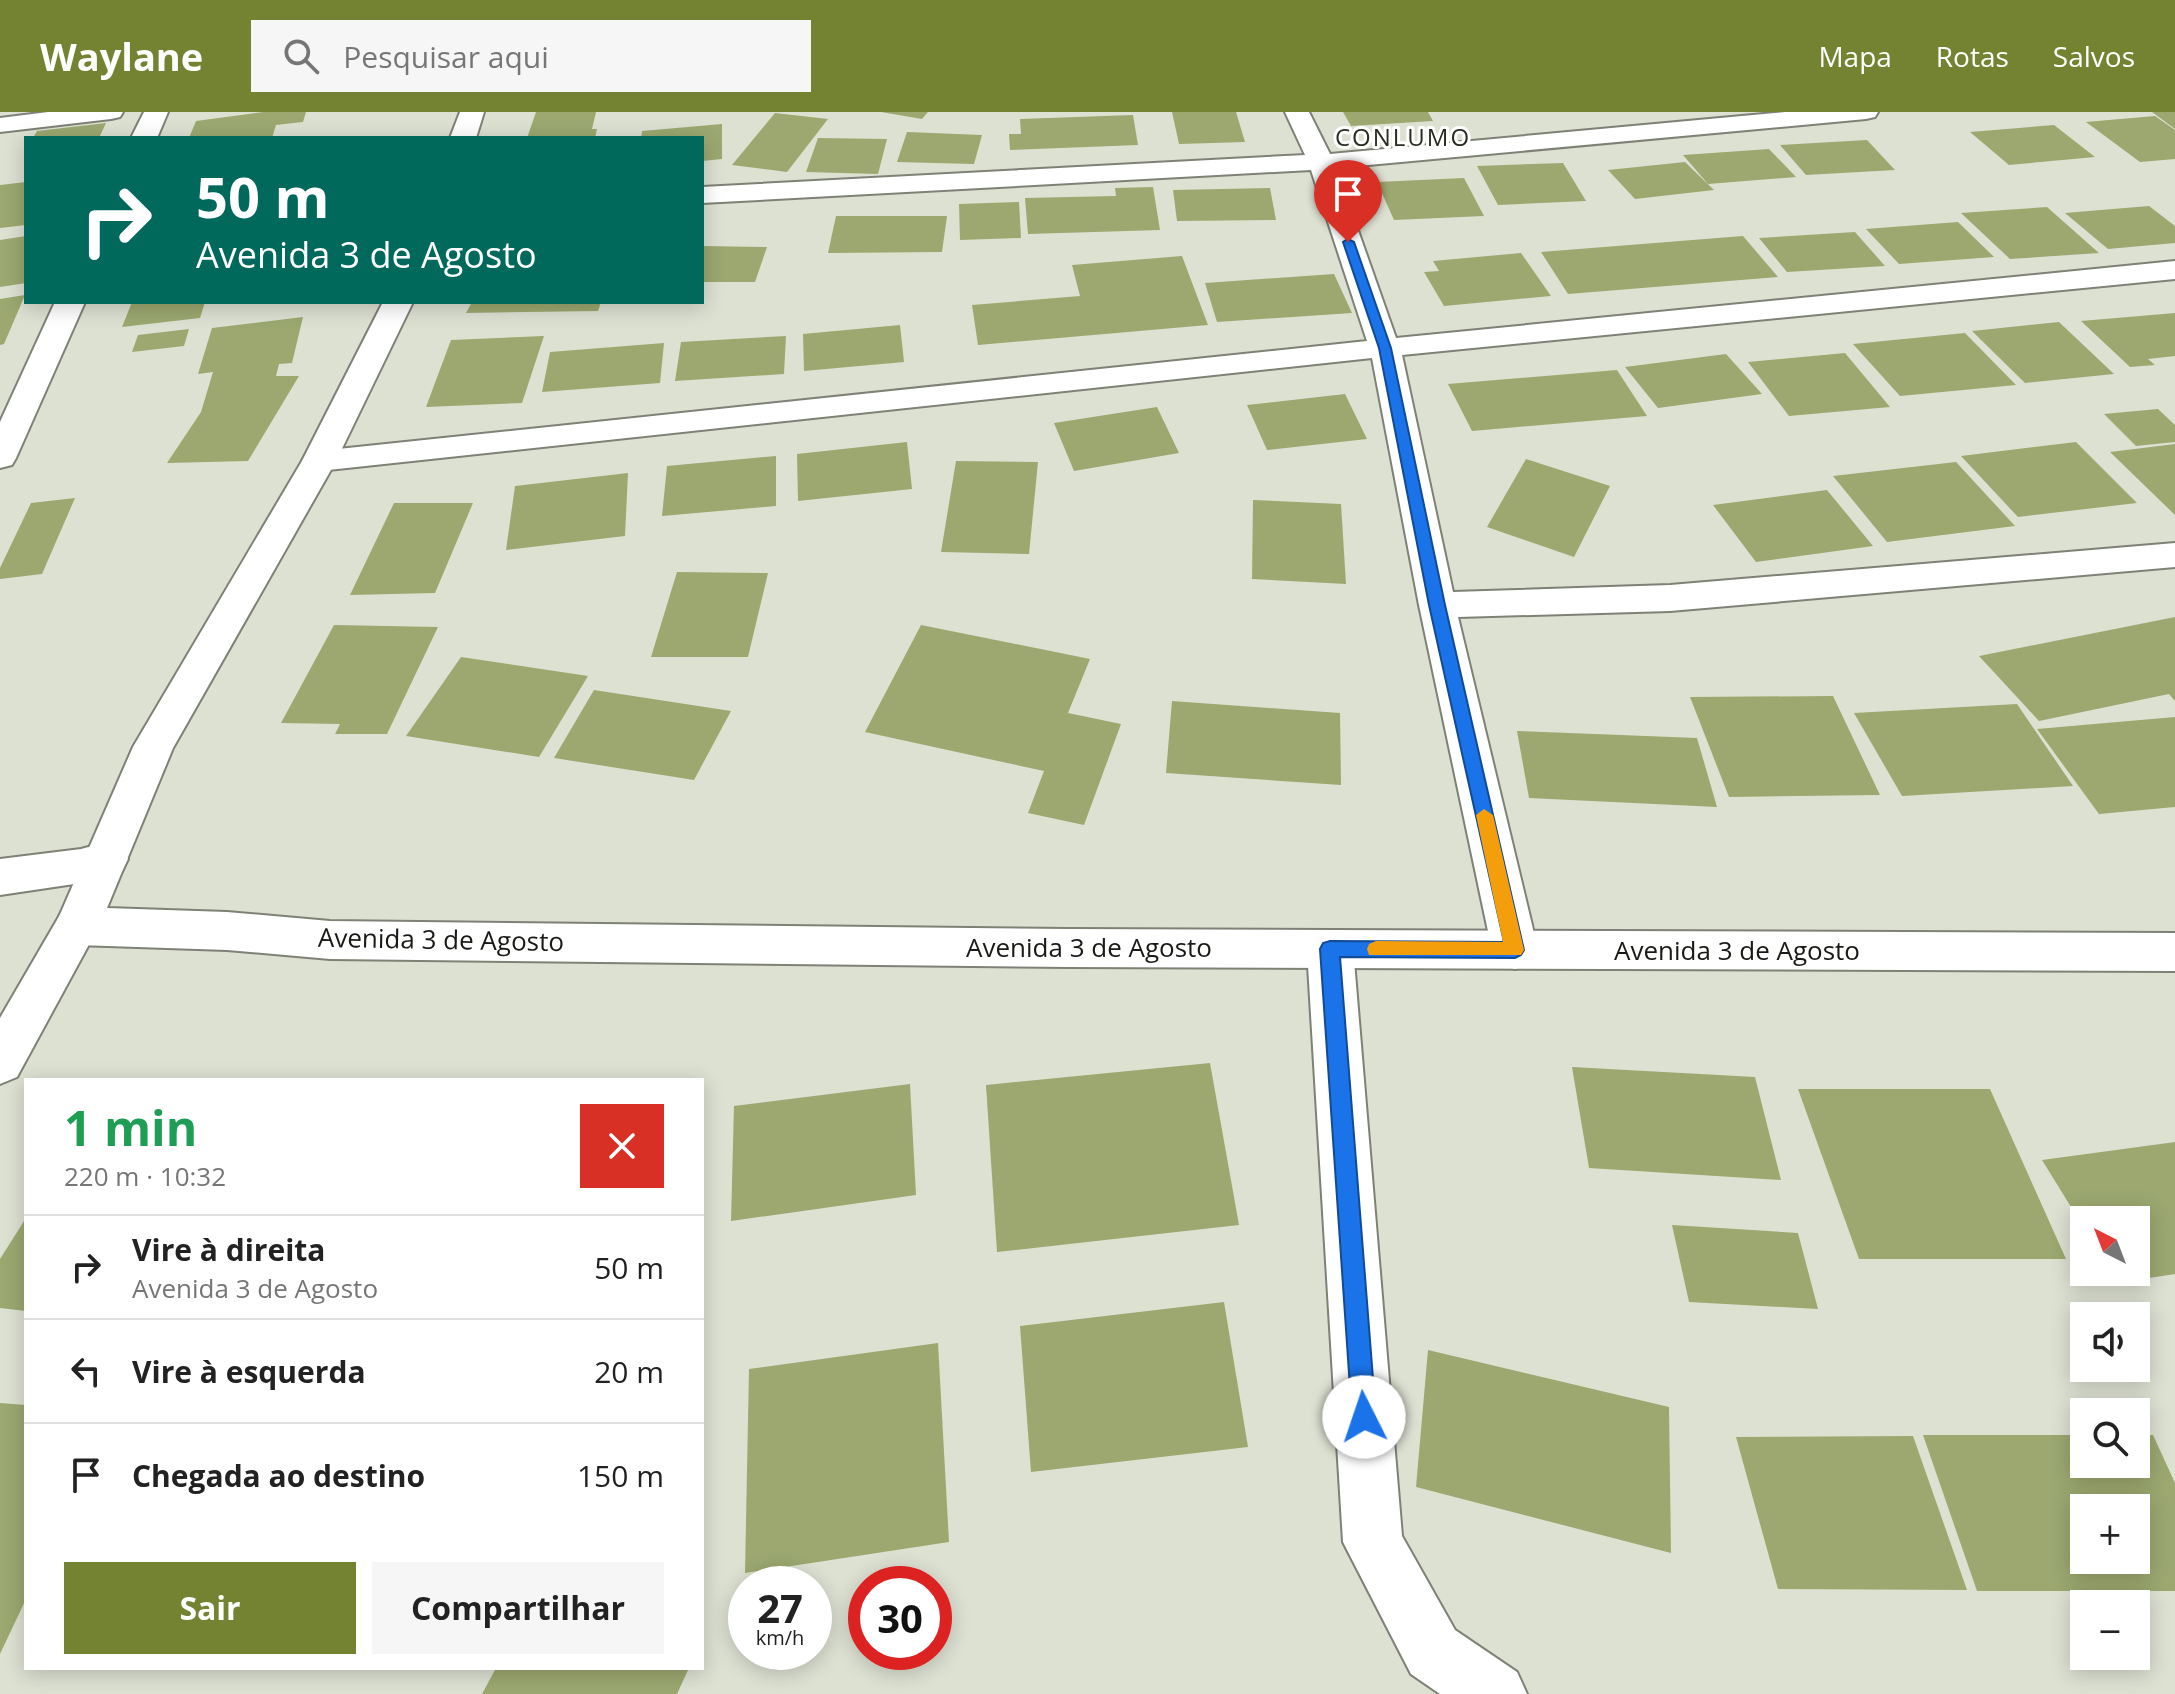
<!DOCTYPE html>
<html lang="pt">
<head>
<meta charset="utf-8">
<style>
	:root { --surface:#fff; --page:#f6f6f6; --text:#222; --muted:#767676; --line:#e0e0e0; --accent:#748331 }
	body { margin:0; font-family:"Open Sans",sans-serif; background:var(--page); color:var(--text); height:100vh; display:flex; flex-direction:column; font-size:30px; white-space:nowrap }
	* { box-sizing:border-box; margin:0 }
	p { font-size:26px; color:var(--muted) }
	.icon { flex:none; width:44px; height:44px; fill:none; stroke:currentColor; stroke-width:2; stroke-linecap:round; stroke-linejoin:round }
	.map { position:relative; flex:1; overflow:hidden }
	.panel { position:absolute; left:24px; top:966px; width:680px; height:592px; display:flex; flex-direction:column; background:var(--surface); border-radius:0px; box-shadow:0 4px 20px #0003 }
	.panel>* { flex:none }
	.banner { position:absolute; left:24px; top:24px; width:680px; height:168px; border-radius:0px; box-shadow:0 4px 20px #0003; background:#00695c; color:#fff; overflow:hidden }
	.needle { width:52px; rotate:318deg }
	.fabs { position:absolute; left:2070px; top:1094px; display:grid; gap:16px }
	.fabs a { display:grid; place-items:center; width:80px; height:80px; border-radius:0px; background:var(--surface); box-shadow:0 4px 20px #0003; font-size:40px }
	.speed { position:absolute; left:728px; top:1454px; display:flex; gap:16px; font-size:40px; font-weight:700; text-align:center }
	.speed>* { display:grid; place-content:center; width:104px; height:104px; border-radius:50%; background:var(--surface); box-shadow:0 4px 20px #0003; line-height:1 }
	.speed small { font-size:20px; font-weight:400 }
	.speed .limit { border:12px solid #d22; background:#fff; color:#111 }
	.pin { position:absolute; display:grid; place-items:center; width:68px; height:68px; color:#fff; margin:-82px -34px; border-radius:50% 50% 50% 0; rotate:-45deg; box-shadow:0 0 8px #0007 }
	.pin .icon { rotate:45deg }
	.me { position:absolute; width:88px; margin:-44px; rotate:356deg; stroke-linejoin:round; filter:drop-shadow(0 0 6px #0008) }
	.turn { display:flex; align-items:center; gap:28px; height:168px; padding:0 40px; font-size:36px }
	.turn .icon { width:104px; height:104px; stroke-width:2.5 }
	.turn b { display:block; font-size:56px; line-height:68px }
	.round { display:grid; place-items:center; flex:none; width:84px; height:84px; border-radius:0px; background:var(--page) }
	.overview { display:flex; align-items:center; justify-content:space-between; height:136px; padding:0 40px }
	h1 { font-size:48px; font-weight:700; line-height:60px; color:#1e9e55 }
	.action { display:flex; gap:16px; margin-top:auto; padding:16px 40px }
	.action a { flex:1; height:92px; border-radius:0px; background:var(--accent); color:#fff; font-size:32px; font-weight:700; line-height:92px; text-align:center }
	.action a+a { background:var(--page); color:var(--text) }
	ul { padding:0; list-style:none }
	li { display:flex; align-items:center; gap:24px; height:104px; padding:0 40px; border-top:2px solid var(--line) }
	li div { flex:1 }
	li b { display:block; font-size:30px }
	li em { font-style:normal }
	header { display:flex; align-items:center; gap:48px; box-sizing:border-box; height:112px; padding:0 40px; background:var(--accent); color:#fff }
	header strong { font-size:38px }
	nav { display:flex; gap:44px; margin-inline-start:auto; font-size:28px }
	.search { width:560px; height:72px; background:var(--page); display:flex; align-items:center; gap:20px; box-sizing:border-box; padding:0 28px; border-radius:0px; color:var(--muted); font-size:30px }
	.map>svg:first-child { display:block }
	.building { fill:#9ca870; fill-rule:evenodd }
	.lines { fill:none; stroke-linecap:round; stroke-linejoin:round }
	.street-casing { stroke:#7e8175; stroke-width:4 }
	.secondary-casing { stroke:#7e8175; stroke-width:4 }
	.street { fill:#fff; fill-rule:evenodd }
	.secondary { fill:#fff; fill-rule:evenodd }
	.route { fill:#1a73e8; stroke:#114b97; stroke-width:2 }
	.slow { fill:#f59e0b }
	.labels { text-anchor:middle; stroke-width:6; stroke-linejoin:round; paint-order:stroke }
	.far-neighbourhood-label { font-size:24px; letter-spacing:2px; fill:#2a2c22; stroke:#fff }
	.street-label { font-size:26px; fill:#191a15; stroke:#fff }
</style>
</head>
<body>
<header>
<strong>Waylane</strong>
<div class="search"><svg class="icon" aria-label="search" viewBox="0 0 24 24"><circle cx="10" cy="10" r="6"/><path d="M15 15l6 6"/></svg>Pesquisar aqui</div>
<nav><a>Mapa</a><a>Rotas</a><a>Salvos</a></nav>
</header>
<div class="map">
<svg width="2175" height="1582" viewBox="0 0 2175 1582">
	<rect width="100%" height="100%" fill="#dde1d2"/>
	<g class="building">
		<path d="M 263,0 L 306,0 L 303,10 L 276,13 L 272,26 L 189,26 L 196,9 Z"/>
		<path d="M 536,0 L 596,0 L 592,17 L 597,17 L 595,26 L 527,26 Z"/>
		<path d="M 881,0 L 928,0 L 922,7 Z"/>
		<path d="M 1172,0 L 1236,0 L 1245,30 L 1179,32 Z"/>
		<path d="M 1343,0 L 1428,0 L 1433,9 L 1351,14 Z"/>
		<path d="M 2152,0 L 2175,0 L 2175,17 Z"/>
		<path d="M 775,1 L 828,7 L 787,60 L 732,53 Z"/>
		<path d="M 1133,3 L 1138,33 L 1010,38 L 1009,22 L 1021,22 L 1020,7 Z"/>
		<path d="M 2155,4 L 2175,18 L 2175,47 L 2140,50 L 2086,10 Z"/>
		<path d="M 106,11 L 99,26 L 33,26 L 37,19 Z"/>
		<path d="M 722,12 L 722,47 L 702,49 L 702,26 L 641,26 L 642,19 Z"/>
		<path d="M 2054,13 L 2095,45 L 2009,53 L 1970,20 Z"/>
		<path d="M 907,20 L 982,23 L 974,52 L 897,50 Z"/>
		<path d="M 818,26 L 887,27 L 878,62 L 806,60 Z"/>
		<path d="M 1867,28 L 1895,58 L 1806,63 L 1780,33 Z"/>
		<path d="M 1769,37 L 1796,65 L 1708,72 L 1683,43 Z"/>
		<path d="M 1685,50 L 1714,78 L 1635,87 L 1608,58 Z"/>
		<path d="M 1563,51 L 1586,89 L 1498,93 L 1477,54 Z"/>
		<path d="M 1464,66 L 1484,104 L 1394,108 L 1377,70 Z"/>
		<path d="M 26,70 L 26,113 L 0,116 L 0,73 Z"/>
		<path d="M 1153,75 L 1160,118 L 1028,122 L 1025,86 L 1116,84 L 1115,76 Z"/>
		<path d="M 1270,76 L 1276,108 L 1177,109 L 1173,78 Z"/>
		<path d="M 1019,90 L 1021,126 L 960,128 L 959,92 Z"/>
		<path d="M 2149,94 L 2175,114 L 2175,131 L 2108,137 L 2065,101 Z"/>
		<path d="M 2047,95 L 2099,141 L 2010,147 L 1961,101 Z"/>
		<path d="M 836,104 L 947,104 L 942,140 L 828,141 Z"/>
		<path d="M 1958,110 L 1994,145 L 1899,152 L 1866,117 Z"/>
		<path d="M 1855,120 L 1885,154 L 1787,160 L 1759,126 Z"/>
		<path d="M 26,124 L 26,171 L 0,175 L 0,128 Z"/>
		<path d="M 1743,124 L 1778,165 L 1568,182 L 1541,140 Z"/>
		<path d="M 702,134 L 767,135 L 755,170 L 702,170 Z"/>
		<path d="M 1521,141 L 1551,184 L 1444,194 L 1424,160 L 1439,159 L 1433,149 Z"/>
		<path d="M 1182,144 L 1208,213 L 978,233 L 972,193 L 1080,184 L 1072,153 Z"/>
		<path d="M 1334,162 L 1352,201 L 1217,210 L 1205,171 Z"/>
		<path d="M 25,183 L 4,232 L 0,233 L 0,187 Z"/>
		<path d="M 132,190 L 205,190 L 200,206 L 122,215 Z"/>
		<path d="M 472,190 L 601,190 L 598,199 L 466,201 Z"/>
		<path d="M 2175,201 L 2175,244 L 2148,247 L 2155,253 L 2130,255 L 2081,209 Z"/>
		<path d="M 303,205 L 292,251 L 279,252 L 276,264 L 299,264 L 248,349 L 167,351 L 201,300 L 213,260 L 198,262 L 212,216 Z"/>
		<path d="M 2059,210 L 2114,262 L 2025,271 L 1972,219 Z"/>
		<path d="M 900,213 L 904,250 L 804,259 L 803,222 Z"/>
		<path d="M 189,217 L 184,234 L 132,240 L 138,223 Z"/>
		<path d="M 1965,221 L 2016,273 L 1900,284 L 1853,232 Z"/>
		<path d="M 544,224 L 522,291 L 426,295 L 451,228 Z"/>
		<path d="M 786,224 L 784,262 L 675,269 L 681,230 Z"/>
		<path d="M 664,231 L 660,271 L 542,280 L 550,240 Z"/>
		<path d="M 1845,241 L 1890,295 L 1789,304 L 1748,250 Z"/>
		<path d="M 1726,242 L 1762,282 L 1658,296 L 1625,255 Z"/>
		<path d="M 1617,258 L 1647,304 L 1472,319 L 1448,272 Z"/>
		<path d="M 1345,282 L 1367,327 L 1267,338 L 1247,293 Z"/>
		<path d="M 1157,295 L 1179,341 L 1074,359 L 1054,311 Z"/>
		<path d="M 2158,297 L 2175,313 L 2175,330 L 2136,334 L 2104,302 Z"/>
		<path d="M 907,330 L 912,377 L 798,389 L 797,342 Z"/>
		<path d="M 2076,330 L 2137,391 L 2018,405 L 1961,344 Z"/>
		<path d="M 2175,332 L 2175,403 L 2110,340 Z"/>
		<path d="M 776,344 L 776,394 L 662,404 L 667,354 Z"/>
		<path d="M 1526,347 L 1610,374 L 1574,445 L 1487,415 Z"/>
		<path d="M 956,349 L 1038,350 L 1029,442 L 941,440 Z"/>
		<path d="M 1956,350 L 2015,414 L 1887,430 L 1833,364 Z"/>
		<path d="M 628,361 L 625,424 L 506,438 L 515,374 Z"/>
		<path d="M 1827,378 L 1873,434 L 1756,450 L 1713,393 Z"/>
		<path d="M 75,386 L 42,462 L 0,467 L 0,456 L 31,391 Z"/>
		<path d="M 1253,388 L 1341,392 L 1346,472 L 1252,467 Z"/>
		<path d="M 394,391 L 473,391 L 435,481 L 350,483 Z"/>
		<path d="M 677,460 L 768,461 L 748,545 L 651,545 Z"/>
		<path d="M 2175,505 L 2175,589 L 2169,582 L 2039,609 L 1979,544 Z"/>
		<path d="M 334,513 L 438,515 L 387,622 L 335,622 L 340,612 L 281,611 Z"/>
		<path d="M 921,513 L 1090,547 L 1068,601 L 1121,612 L 1084,713 L 1028,701 L 1044,659 L 865,620 Z"/>
		<path d="M 461,545 L 588,564 L 539,645 L 406,624 Z"/>
		<path d="M 594,578 L 731,599 L 694,668 L 554,646 Z"/>
		<path d="M 1833,584 L 1880,683 L 1729,685 L 1690,585 Z"/>
		<path d="M 1172,589 L 1340,601 L 1341,673 L 1166,661 Z"/>
		<path d="M 2017,592 L 2073,674 L 1902,684 L 1854,601 Z"/>
		<path d="M 2175,605 L 2175,695 L 2099,702 L 2037,617 Z"/>
		<path d="M 1517,619 L 1697,626 L 1717,695 L 1529,686 Z"/>
		<path d="M 1210,951 L 1239,1113 L 997,1140 L 986,973 Z"/>
		<path d="M 1572,955 L 1755,965 L 1781,1068 L 1589,1056 Z"/>
		<path d="M 910,972 L 916,1083 L 731,1109 L 734,994 Z"/>
		<path d="M 1798,977 L 1990,977 L 2066,1147 L 1859,1147 Z"/>
		<path d="M 2175,1030 L 2175,1162 L 2117,1171 L 2111,1160 L 2136,1160 L 2136,1108 L 2084,1108 L 2084,1116 L 2042,1048 Z"/>
		<path d="M 26,1106 L 26,1199 L 0,1196 L 0,1147 Z"/>
		<path d="M 1672,1113 L 1798,1121 L 1818,1197 L 1689,1190 Z"/>
		<path d="M 1224,1190 L 1248,1335 L 1031,1360 L 1020,1214 Z"/>
		<path d="M 938,1231 L 949,1430 L 745,1461 L 749,1257 Z"/>
		<path d="M 1428,1238 L 1669,1295 L 1671,1441 L 1416,1375 Z"/>
		<path d="M 0,1291 L 26,1293 L 26,1487 L 0,1542 Z"/>
		<path d="M 1923,1323 L 2084,1323 L 2084,1352 L 2136,1352 L 2136,1323 L 2153,1323 L 2175,1371 L 2175,1479 L 1977,1479 ZM 2084,1396 L 2136,1396 L 2136,1448 L 2084,1448 Z"/>
		<path d="M 1913,1324 L 1967,1478 L 1778,1477 L 1736,1325 Z"/>
		<path d="M 496,1556 L 683,1556 L 688,1558 L 677,1582 L 482,1582 Z"/>
	</g>
	<g class="lines">
		<defs>
			<g id="street">
				<path d="M 48,0 L 123,0 L 120,5 L 111,7 L 0,20 L 0,6 Z"/>
				<path d="M 144,0 L 168,0 L 157,26 L 131,26 Z"/>
				<path d="M 1285,0 L 1309,0 L 1330,42 L 1785,0 L 1878,0 L 1875,5 L 1866,7 L 1336,56 L 1396,226 L 2175,149 L 2175,167 L 1402,243 L 1453,480 L 1670,473 L 2175,431 L 2175,455 L 1670,499 L 1458,505 L 1538,838 L 1531,852 L 1515,857 L 1499,852 L 1492,838 L 1419,493 L 1372,246 L 319,359 L 307,356 L 302,349 L 307,342 L 319,339 L 1367,229 L 1311,58 L 702,91 L 702,75 L 1305,43 Z"/>
				<path d="M 55,190 L 85,190 L 16,346 L 12,353 L 0,356 L 0,310 Z"/>
				<path d="M 107,730 L 122,735 L 128,747 L 122,759 L 81,771 L 0,783 L 0,747 L 81,737 Z"/>
				<path d="M 77,795 L 93,801 L 99,814 L 17,965 L 0,972 L 0,906 L 61,801 Z"/>
				<path d="M 1330,818 L 1346,823 L 1353,837 L 1402,1424 L 1455,1518 L 1517,1560 L 1527,1582 L 1440,1582 L 1411,1562 L 1343,1430 L 1307,837 L 1314,823 Z"/>
			</g>
			<g id="secondary">
				<path d="M 460,0 L 484,0 L 476,26 L 450,26 Z"/>
				<path d="M 383,190 L 413,190 L 336,349 L 173,636 L 107,796 L 227,800 L 330,809 L 1068,817 L 2175,821 L 2175,859 L 1068,855 L 330,847 L 227,838 L 77,833 L 61,827 L 55,814 L 133,635 L 302,349 Z"/>
			</g>
		</defs>
		<use href="#street" class="street-casing"/>
		<use href="#secondary" class="secondary-casing"/>
		<use href="#street" class="street"/>
		<use href="#secondary" class="secondary"/>
	</g>
	<path class="route" d="M 1348,127 L 1354,130 L 1391,236 L 1445,493 L 1524,838 L 1521,843 L 1515,846 L 1340,845 L 1376,1305 L 1372,1313 L 1364,1317 L 1356,1313 L 1352,1305 L 1320,837 L 1323,831 L 1330,829 L 1504,830 L 1429,493 L 1379,236 L 1343,130 Z"/>
	<path class="slow" d="M 1484,697 L 1493,703 L 1524,838 L 1521,843 L 1369,843 L 1367,837 L 1369,832 L 1376,829 L 1503,830 L 1476,703 Z"/>
	<g class="labels">
		<g class="far-neighbourhood-label">
			<text x="1403" y="34">CONLUMO</text>
		</g>
		<g class="street-label">
			<text transform="translate(441 828) rotate(1)" y="9">Avenida 3 de Agosto</text>
			<text x="1089" y="845">Avenida 3 de Agosto</text>
			<text x="1737" y="848">Avenida 3 de Agosto</text>
		</g>
	</g>
</svg>
<div class="fabs">
<a><svg class="needle" viewBox="-14 -14 28 28"><path d="M0-13l5 13h-10z" fill="#e53935"/><path d="M0 13l5-13h-10z" fill="#767676"/></svg></a>
<a><svg class="icon" aria-label="sound" viewBox="0 0 24 24"><path d="M4 9h4l5-4v14l-5-4H4zM17 9q2 3 0 6"/></svg></a>
<a><svg class="icon" aria-label="search" viewBox="0 0 24 24"><circle cx="10" cy="10" r="6"/><path d="M15 15l6 6"/></svg></a>
<a>+</a>
<a>−</a>
</div>
<div class="speed"><div>27<small>km/h</small></div><div class="limit">30</div></div>
<div class="pin" style="left:1348px;top:130px;background:#d93025"><svg class="icon" aria-label="arrive" viewBox="0 0 24 24"><path d="M6 21V4h12l-3 4 3 4H6"/></svg></div>
<svg class="me" style="left:1364px;top:1305px" viewBox="-20 -20 40 40"><circle r="19" fill="#fff"/><path d="M0-13L10 11 0 6-10 11z" fill="#1a73e8"/></svg>
<div class="banner">
<div class="turn"><svg class="icon" aria-label="right" viewBox="0 0 24 24"><path d="M7 20v-9h11M14 6l5 5-5 5"/></svg><div><b>50 m</b>Avenida 3 de Agosto</div></div>
</div>
<section class="panel">
<div class="overview"><div><h1>1 min</h1><p>220 m · 10:32</p></div><a class="round" style="background:#d93025;color:#fff"><svg class="icon" aria-label="close" viewBox="0 0 24 24"><path d="M6 6l12 12M18 6L6 18"/></svg></a></div>
<ul>
<li><svg class="icon" aria-label="right" viewBox="0 0 24 24"><path d="M7 20v-9h11M14 6l5 5-5 5"/></svg><div><b>Vire à direita</b><p>Avenida 3 de Agosto</p></div><em>50 m</em></li>
<li><svg class="icon" aria-label="left" viewBox="0 0 24 24"><path d="M17 20v-9H6M10 6l-5 5 5 5"/></svg><div><b>Vire à esquerda</b></div><em>20 m</em></li>
<li><svg class="icon" aria-label="arrive" viewBox="0 0 24 24"><path d="M6 21V4h12l-3 4 3 4H6"/></svg><div><b>Chegada ao destino</b></div><em>150 m</em></li>
</ul>
<div class="action"><a>Sair</a><a>Compartilhar</a></div>
</section>
</div>
</body>
</html>
